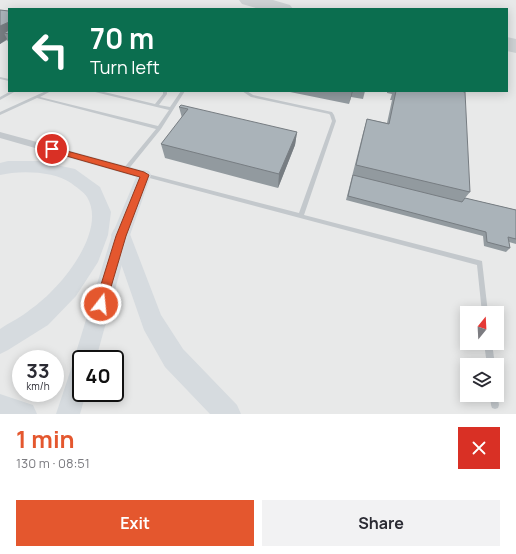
<!DOCTYPE html>
<html lang="en">
<head>
<meta charset="utf-8">
<style>
	:root { --surface:#fff; --page:#f2f2f3; --text:#2b2b33; --muted:#7c7c81; --accent:#e4572e }
	body { margin:0; font-family:Manrope,sans-serif; background:var(--page); color:var(--text); height:100vh; display:flex; flex-direction:column; font-size:15px; white-space:nowrap }
	* { box-sizing:border-box; margin:0 }
	p { font-size:13px; color:var(--muted) }
	.icon { flex:none; width:22px; height:22px; fill:none; stroke:currentColor; stroke-width:2; stroke-linecap:round; stroke-linejoin:round }
	.map { position:relative; height:414px; overflow:hidden }
	.details { display:flex; flex-direction:column; background:var(--surface); flex:1 }
	.details>* { flex:none }
	.guide { position:absolute; left:8px; top:8px; width:500px; height:84px; border-radius:0px; box-shadow:0 2px 10px #0003; background:#0b6e4f; color:#fff; overflow:hidden }
	.needle { width:26px; rotate:18deg }
	.buttons { position:absolute; left:460px; top:306px; display:grid; gap:8px }
	.buttons a { display:grid; place-items:center; width:44px; height:44px; border-radius:0px; background:var(--surface); box-shadow:0 2px 10px #0003; font-size:20px }
	.speed { position:absolute; left:12px; top:350px; display:flex; gap:8px; font-size:20px; font-weight:700; text-align:center }
	.speed>* { display:grid; place-content:center; width:52px; height:52px; border-radius:50%; background:var(--surface); box-shadow:0 2px 10px #0003; line-height:1 }
	.speed small { font-size:10px; font-weight:400 }
	.speed .limit { border:2px solid #111; border-radius:6px; background:#fff; color:#111 }
	.pin { position:absolute; display:grid; place-items:center; width:34px; height:34px; color:#fff; margin:-17px; border:2px solid #fff; border-radius:50%; box-shadow:0 1px 4px #0007 }
	.me { position:absolute; width:44px; margin:-22px; rotate:16deg; stroke-linejoin:round; filter:drop-shadow(0 0 3px #0008) }
	.turn { display:flex; align-items:center; gap:14px; height:84px; padding:0 16px; font-size:18px }
	.turn .icon { width:52px; height:52px; stroke-width:2.5 }
	.turn b { display:block; font-size:28px; line-height:34px }
	.round { display:grid; place-items:center; flex:none; width:42px; height:42px; border-radius:0px; background:var(--page) }
	.headline { display:flex; align-items:center; justify-content:space-between; height:68px; padding:0 16px }
	h1 { font-size:24px; font-weight:700; line-height:30px; color:var(--accent) }
	.button { display:flex; gap:8px; margin-top:auto; padding:8px 16px }
	.button a { flex:1; height:46px; border-radius:0px; background:var(--accent); color:#fff; font-size:16px; font-weight:700; line-height:46px; text-align:center }
	.button a+a { background:var(--page); color:var(--text) }
	.map>svg:first-child { display:block }
	.built { fill:#e8e9e9; fill-rule:evenodd }
	.lines { fill:none; stroke-linecap:round; stroke-linejoin:round }
	.taxiway { fill:#ced2d4; fill-rule:evenodd }
	.lane { fill:#c3c8cc; fill-rule:evenodd }
	.street { fill:#c3c8cc; fill-rule:evenodd }
	.secondary { fill:#d6dbdf; fill-rule:evenodd }
	.primary { fill:#d6dbdf; fill-rule:evenodd }
	.wall { fill:#929a9f }
	.shaded-wall { fill:#777d82 }
	.building { fill:#aab3b9; stroke:#777d82 }
	.route { fill:#e4572e; stroke:#94391e }
</style>
</head>
<body>
<div class="map">
<svg width="516" height="414" viewBox="0 0 516 414">
	<rect width="100%" height="100%" fill="#fafaf8"/>
	<path class="built" d="M 0,0 L 516,0 L 516,414 L 0,414 ZM 9,9 L 507,9 L 507,91 L 9,91 ZM 467,313 L 497,313 L 497,343 L 467,343 ZM 21,359 L 55,359 L 55,393 L 21,393 ZM 81,359 L 115,359 L 115,393 L 81,393 ZM 467,365 L 497,365 L 497,395 L 467,395 Z"/>
	<g class="lines">
		<g class="taxiway">
			<path d="M 239,0 L 273,0 L 290,5 L 293,9 L 259,9 L 242,4 Z"/>
			<path d="M 507,37 L 516,39 L 516,53 L 507,51 Z"/>
		</g>
		<g class="lane">
			<path d="M 0,77 L 9,79 L 9,81 L 0,79 Z"/>
			<path d="M 11,91 L 16,91 L 0,100 L 0,97 Z"/>
			<path d="M 46,91 L 51,91 L 40,97 L 158,126 L 169,110 L 95,92 L 93,91 L 100,91 L 155,104 L 163,94 L 163,91 L 167,91 L 167,94 L 159,105 L 170,107 L 181,91 L 185,91 L 161,129 L 127,171 L 125,172 L 122,170 L 123,169 L 156,129 L 37,98 L 0,115 L 0,112 Z"/>
			<path d="M 242,91 L 247,91 L 253,95 L 332,112 L 334,115 L 336,121 L 304,215 L 482,261 L 488,313 L 482,313 L 477,265 L 142,176 L 141,175 L 142,174 L 144,173 L 299,213 L 332,121 L 330,115 L 329,114 L 251,97 Z"/>
			<path d="M 484,343 L 492,343 L 495,365 L 487,365 Z"/>
			<path d="M 497,393 L 499,405 L 498,408 L 495,409 L 492,408 L 491,405 L 490,395 L 497,395 Z"/>
		</g>
		<path class="street" d="M 0,132 L 144,171 L 148,172 L 149,175 L 148,178 L 144,179 L 0,138 Z"/>
		<path class="secondary" d="M 144,170 L 149,171 L 151,175 L 130,235 L 96,359 L 81,359 L 81,393 L 86,393 L 80,414 L 56,414 L 73,363 L 75,362 L 74,359 L 112,235 L 137,175 L 139,171 Z"/>
		<g class="primary">
			<path d="M 8,161 L 38,161 L 75,169 L 100,187 L 111,212 L 108,235 L 98,262 L 76,296 L 48,325 L 8,350 L 0,354 L 0,329 C 10,322 22,317 31,309 C 59,290 108,232 87,197 C 84,192 76,187 71,183 C 55,171 19,170 0,175 L 0,163 Z"/>
			<path d="M 121,227 L 128,229 L 161,315 L 183,349 L 237,405 L 241,414 L 210,414 L 165,367 L 144,330 L 111,235 L 114,229 Z"/>
			<path d="M 0,394 L 33,405 L 37,414 L 0,414 Z"/>
		</g>
	</g>
	<g class="wall">
		<path d="M 0,10 L 9,11 L 9,43 L 7,40 L 0,44 Z"/>
		<path d="M 290,91 L 365,91 L 363,99 L 351,97 L 349,104 L 290,92 Z"/>
		<path d="M 387,91 L 460,91 L 470,192 L 465,198 L 516,210 L 516,244 L 509,242 L 510,248 L 506,252 L 484,246 L 483,236 L 346,200 L 363,133 L 367,119 L 387,123 L 392,100 L 390,100 L 392,94 L 387,93 Z"/>
		<path d="M 179,107 L 297,132 L 295,145 L 278,188 L 165,158 L 161,144 L 182,118 Z"/>
	</g>
	<g class="shaded-wall">
		<path d="M 9,22 L 9,34 L 4,33 L 7,39 L 0,44 L 0,26 Z"/>
		<path d="M 352,91 L 353,91 L 349,104 Z"/>
		<path d="M 297,132 L 295,145 L 278,188 L 279,174 Z"/>
	</g>
	<g class="building">
		<path d="M 0,10 L 9,11 L 9,22 L 0,26 Z"/>
		<path d="M 9,30 L 9,34 L 4,33 Z"/>
		<path d="M 396,91 L 460,91 L 465,92 L 470,192 L 356,165 L 367,119 L 389,124 Z"/>
		<path d="M 181,105 L 297,132 L 279,174 L 161,144 L 188,109 L 179,107 Z"/>
		<path d="M 353,175 L 462,202 L 465,198 L 516,210 L 516,239 L 508,237 L 510,248 L 487,242 L 486,232 L 348,196 Z"/>
	</g>
	<path class="route" d="M 49,147 L 52,147 L 144,172 L 149,175 L 126,236 L 106,304 L 105,308 L 101,309 L 97,308 L 95,304 L 116,236 L 140,177 L 49,151 Z"/>
</svg>
<div class="buttons">
<a><svg class="needle" viewBox="-14 -14 28 28"><path d="M0-13l5 13h-10z" fill="#e53935"/><path d="M0 13l5-13h-10z" fill="#7c7c81"/></svg></a>
<a><svg class="icon" aria-label="layers" viewBox="0 0 24 24"><path d="M12 4l9 5-9 5-9-5zM3 14l9 5 9-5"/></svg></a>
</div>
<div class="speed"><div>33<small>km/h</small></div><div class="limit">40</div></div>
<div class="pin" style="left:52px;top:149px;background:#d93025"><svg class="icon" aria-label="arrive" viewBox="0 0 24 24"><path d="M6 21V4h12l-3 4 3 4H6"/></svg></div>
<svg class="me" style="left:101px;top:304px" viewBox="-20 -20 40 40"><circle r="17" fill="#e4572e" stroke="#fff" stroke-width="3"/><path d="M0-11L8 9 0 5-8 9z" fill="#fff"/></svg>
<div class="guide">
<div class="turn"><svg class="icon" aria-label="left" viewBox="0 0 24 24"><path d="M17 20v-9H6M10 6l-5 5 5 5"/></svg><div><b>70 m</b>Turn left</div></div>
</div>
</div>
<section class="details">
<div class="headline"><div><h1>1 min</h1><p>130 m · 08:51</p></div><a class="round" style="background:#d93025;color:#fff"><svg class="icon" aria-label="close" viewBox="0 0 24 24"><path d="M6 6l12 12M18 6L6 18"/></svg></a></div>
<div class="button"><a>Exit</a><a>Share</a></div>
</section>
</body>
</html>
